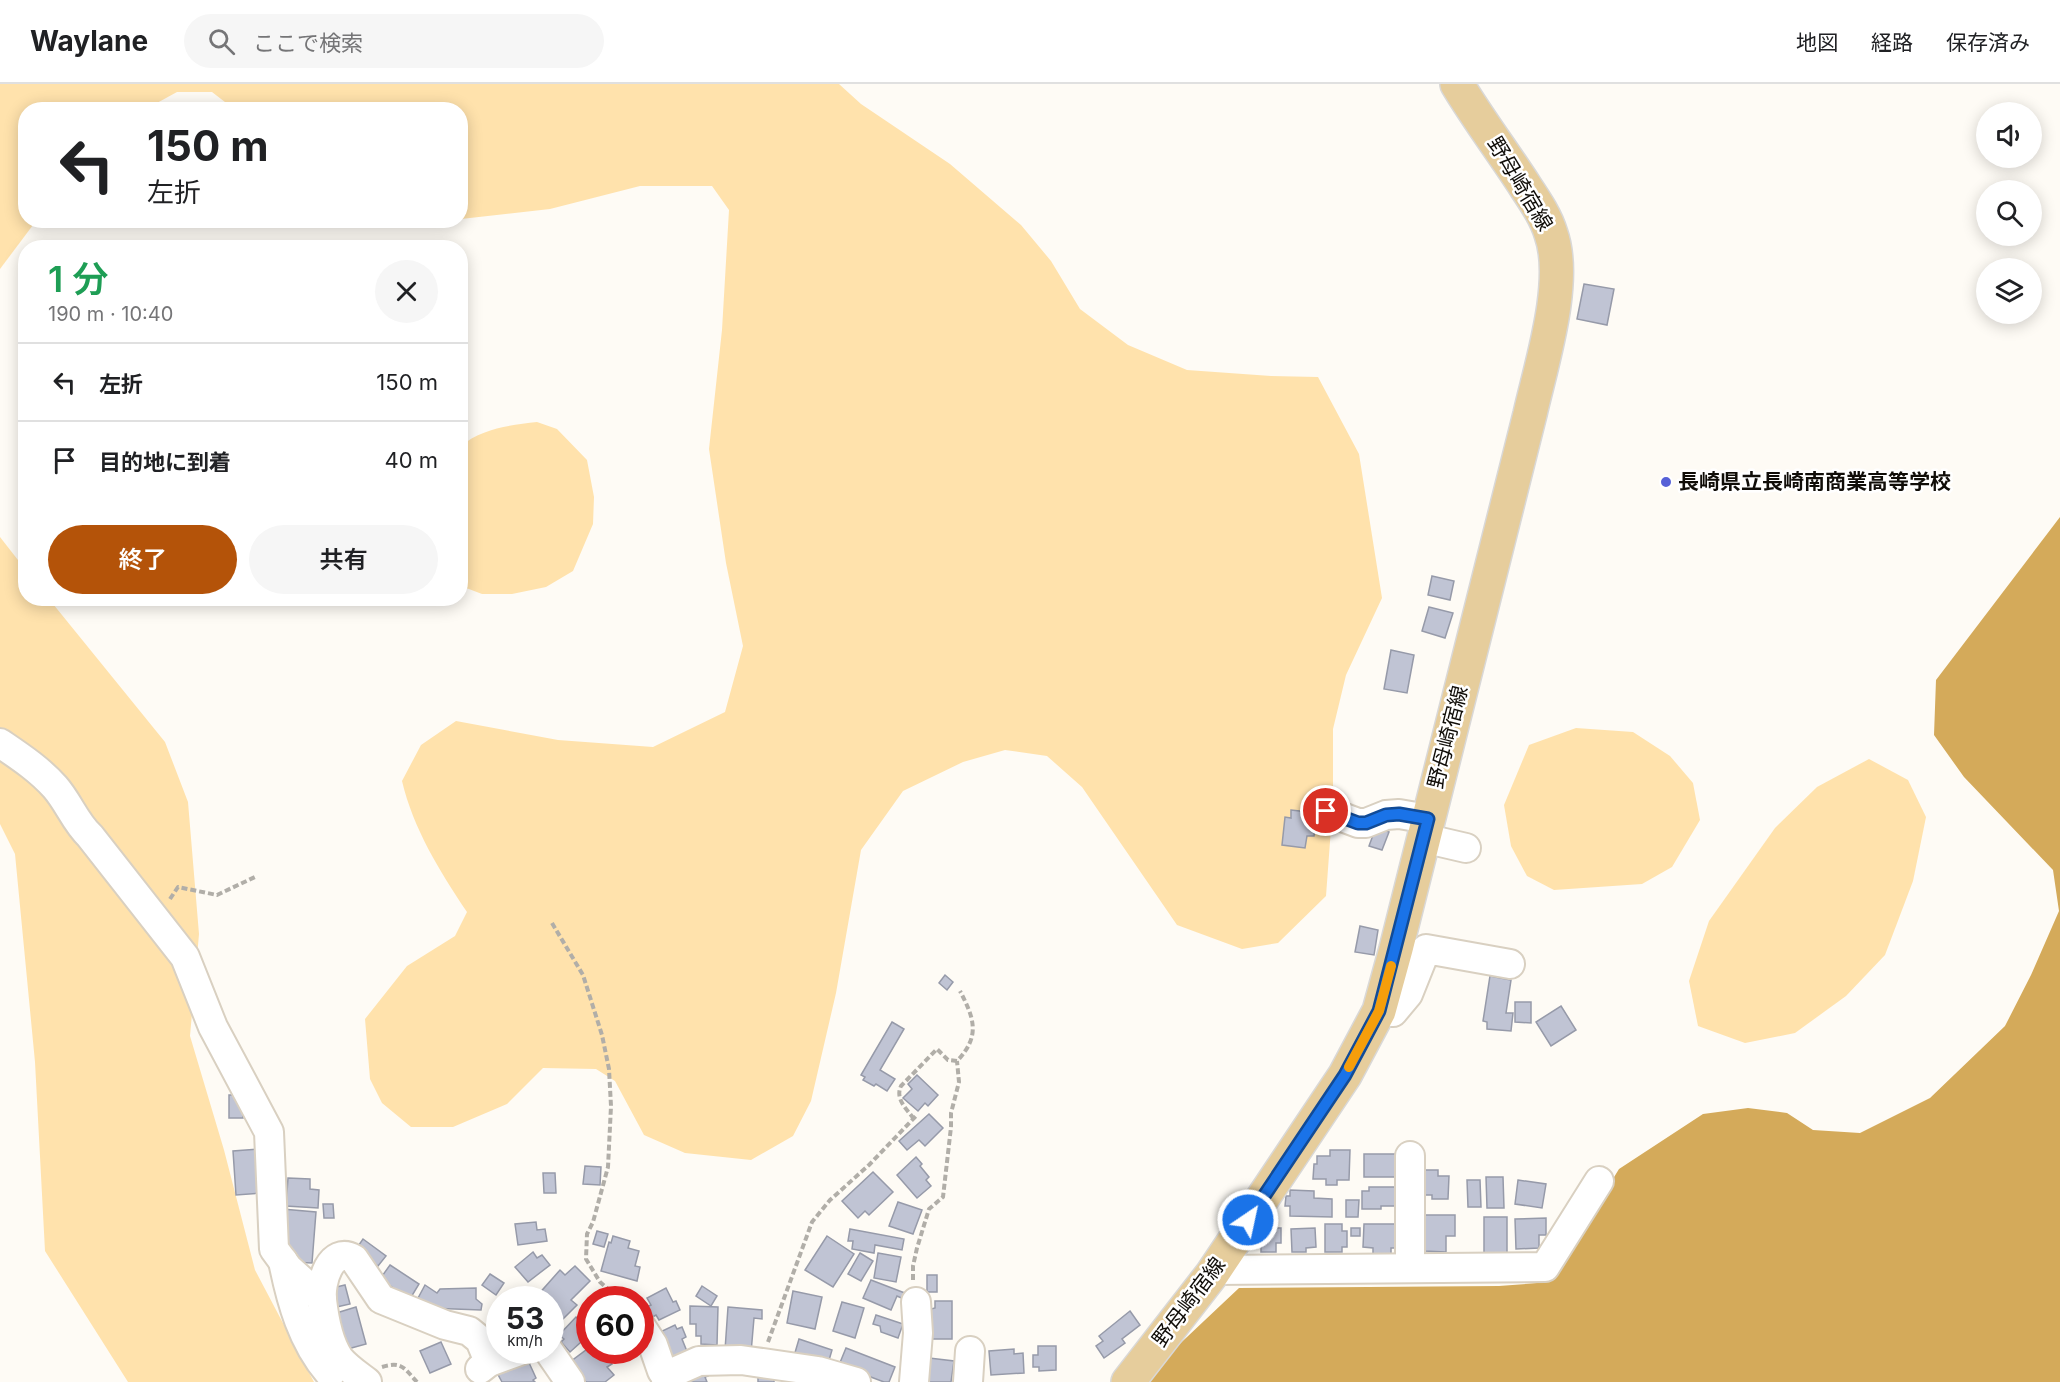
<!DOCTYPE html>
<html lang="ja">
<head>
<meta charset="utf-8">
<style>
	:root { --surface:#fff; --page:#f6f6f6; --text:#202124; --muted:#757577; --line:#e0e0e0; --accent:#b45309 }
	body { margin:0; font-family:Inter,"Noto Sans JP",sans-serif; background:var(--page); color:var(--text); height:100vh; display:flex; flex-direction:column; font-size:22px; white-space:nowrap }
	* { box-sizing:border-box; margin:0 }
	p { font-size:20px; color:var(--muted) }
	.icon { flex:none; width:33px; height:33px; fill:none; stroke:currentColor; stroke-width:2; stroke-linecap:round; stroke-linejoin:round }
	.map { position:relative; flex:1; overflow:hidden }
	.panel { position:absolute; left:18px; top:156px; width:450px; height:366px; display:flex; flex-direction:column; background:var(--surface); border-radius:24px; box-shadow:0 3px 15px #0003 }
	.panel>* { flex:none }
	.hud { position:absolute; left:18px; top:18px; width:450px; height:126px; border-radius:24px; box-shadow:0 3px 15px #0003; background:#fff; color:var(--text); overflow:hidden }
	.controls { position:absolute; left:1976px; top:18px; display:grid; gap:12px }
	.controls a { display:grid; place-items:center; width:66px; height:66px; border-radius:50%; background:var(--surface); box-shadow:0 3px 15px #0003; font-size:30px }
	.speed { position:absolute; left:486px; top:1202px; display:flex; gap:12px; font-size:30px; font-weight:700; text-align:center }
	.speed>* { display:grid; place-content:center; width:78px; height:78px; border-radius:50%; background:var(--surface); box-shadow:0 3px 15px #0003; line-height:1 }
	.speed small { font-size:15px; font-weight:400 }
	.speed .limit { border:9px solid #d22; background:#fff; color:#111 }
	.pin { position:absolute; display:grid; place-items:center; width:51px; height:51px; color:#fff; margin:-26px; border:3px solid #fff; border-radius:50%; box-shadow:0 2px 6px #0007 }
	.me { position:absolute; width:66px; margin:-33px; rotate:34deg; stroke-linejoin:round; filter:drop-shadow(0 0 4px #0008) }
	.turn { display:flex; align-items:center; gap:21px; height:126px; padding:0 30px; font-size:27px }
	.turn .icon { width:78px; height:78px; stroke-width:2.5 }
	.turn b { display:block; font-size:42px; line-height:51px }
	.round { display:grid; place-items:center; flex:none; width:63px; height:63px; border-radius:32px; background:var(--page) }
	.headline { display:flex; align-items:center; justify-content:space-between; height:102px; padding:0 30px }
	h1 { font-size:36px; font-weight:600; line-height:45px; color:#1e9e55 }
	.primary-button { display:flex; gap:12px; margin-top:auto; padding:12px 30px }
	.primary-button a { flex:1; height:69px; border-radius:36px; background:var(--accent); color:#fff; font-size:24px; font-weight:600; line-height:69px; text-align:center }
	.primary-button a+a { background:var(--page); color:var(--text) }
	ul { padding:0; list-style:none }
	li { display:flex; align-items:center; gap:18px; height:78px; padding:0 30px; border-top:2px solid var(--line) }
	li div { flex:1 }
	li b { display:block; font-size:22px }
	li em { font-style:normal }
	header { display:flex; align-items:center; gap:36px; box-sizing:border-box; height:84px; padding:0 30px; background:var(--surface); border-bottom:2px solid var(--line) }
	header strong { font-size:28px }
	nav { display:flex; gap:33px; margin-inline-start:auto; font-size:21px }
	.search { width:420px; height:54px; background:var(--page); display:flex; align-items:center; gap:15px; box-sizing:border-box; padding:0 21px; border-radius:33px; color:var(--muted); font-size:22px }
	.map>svg:first-child { display:block }
	.green { fill:#ffe2ac }
	.water { fill:#d4aa5a }
	.building { fill:#c0c4d4; stroke:#969aa9; stroke-width:1.5 }
	.lines { fill:none; stroke-linecap:round; stroke-linejoin:round }
	.minor-casing { stroke:#d9d0c1; stroke-width:32 }
	.major-casing { stroke:#d9d8d7; stroke-width:36 }
	.path { stroke:#b1aea8; stroke-width:4; stroke-dasharray:6 3; stroke-linecap:butt }
	.minor { stroke:#fff; stroke-width:28 }
	.major { stroke:#e6cd9c; stroke-width:33 }
	.route-casing { stroke:#114b97; stroke-width:15 }
	.route { stroke:#1a73e8; stroke-width:10 }
	.slow { stroke:#f59e0b; stroke-width:10 }
	.poi-dot { fill:#5660d7; stroke:#fff; stroke-width:2 }
	.labels { text-anchor:middle; stroke-width:5; stroke-linejoin:round; paint-order:stroke }
	.street-label { font-size:21px; fill:#100d08; stroke:#fff }
	.poi-label { font-size:21px; font-weight:bold; fill:#100d08; stroke:#fff; text-anchor:start }
</style>
</head>
<body>
<header>
<strong>Waylane</strong>
<div class="search"><svg class="icon" aria-label="search" viewBox="0 0 24 24"><circle cx="10" cy="10" r="6"/><path d="M15 15l6 6"/></svg>ここで検索</div>
<nav><a>地図</a><a>経路</a><a>保存済み</a></nav>
</header>
<div class="map">
<svg width="2060" height="1298" viewBox="0 0 2060 1298">
	<rect width="100%" height="100%" fill="#fefbf5"/>
	<g class="green">
		<path d="M 0,0 L 839,0 L 861,20 L 950,80 L 1021,141 L 1051,177 L 1080,225 L 1128,261 L 1187,286 L 1271,292 L 1318,293 L 1359,370 L 1382,514 L 1346,591 L 1333,645 L 1333,717 L 1326,812 L 1278,859 L 1242,865 L 1177,841 L 1082,703 L 1047,672 L 1005,666 L 963,678 L 903,707 L 861,766 L 836,909 L 811,1017 L 793,1052 L 751,1076 L 685,1069 L 644,1051 L 615,997 L 596,985 L 543,984 L 507,1020 L 453,1043 L 411,1043 L 382,1019 L 370,995 L 365,935 L 407,882 L 455,852 L 467,828 C 440,788 413,744 402,697 L 421,661 L 456,637 L 558,656 L 653,663 L 725,628 L 743,562 L 726,479 L 709,365 L 722,246 L 729,126 L 712,102 L 640,102 L 550,125 L 461,135 L 460,26 L 234,25 L 212,8 L 177,8 L 146,25 L 26,26 L 26,136 L 36,137 L 0,185 Z"/>
		<path d="M 537,338 L 557,345 L 587,376 L 594,413 L 593,440 L 573,487 L 546,503 L 512,510 L 482,510 L 461,502 L 461,362 C 482,344 511,341 537,338 Z"/>
		<path d="M 0,453 L 25,485 L 26,514 L 49,515 L 165,658 L 188,718 L 199,850 L 190,952 L 224,1066 L 255,1186 L 314,1298 L 128,1298 L 45,1167 L 35,978 L 15,770 L 0,740 Z"/>
		<path d="M 1576,644 L 1633,648 L 1670,672 L 1693,699 L 1700,736 L 1672,783 L 1642,800 L 1554,806 L 1527,792 L 1511,762 L 1504,721 L 1529,661 Z"/>
		<path d="M 1869,675 L 1908,696 L 1926,733 L 1913,797 L 1885,871 L 1846,912 L 1795,949 L 1745,959 L 1698,942 L 1689,897 L 1709,837 L 1775,744 L 1817,703 Z"/>
	</g>
	<path class="water" d="M 2060,433 L 2060,1298 L 1143,1298 L 1152,1286 L 1239,1204 L 1499,1202 L 1550,1198 L 1619,1085 L 1703,1030 L 1748,1024 L 1787,1029 L 1813,1046 L 1860,1049 L 1930,1014 L 2005,942 L 2031,891 L 2059,827 L 2053,786 L 1964,693 L 1934,651 L 1936,596 Z"/>
	<g class="building">
		<path d="M 1584,200 L 1614,205 L 1607,241 L 1577,235 Z"/>
		<path d="M 1432,492 L 1454,497 L 1450,516 L 1428,511 Z"/>
		<path d="M 1429,523 L 1453,529 L 1445,554 L 1422,547 Z"/>
		<path d="M 1391,566 L 1414,571 L 1407,609 L 1384,605 Z"/>
		<path d="M 1291,726 L 1308,728 L 1308,736 L 1316,736 L 1314,752 L 1307,752 L 1305,764 L 1282,761 L 1285,733 L 1291,734 Z"/>
		<path d="M 1376,743 L 1389,748 L 1382,766 L 1369,762 Z"/>
		<path d="M 1360,842 L 1378,846 L 1374,871 L 1355,868 Z"/>
		<path d="M 945,891 L 953,898 L 947,906 L 939,899 Z"/>
		<path d="M 1490,892 L 1511,896 L 1506,929 L 1513,929 L 1511,947 L 1487,945 L 1487,938 L 1483,937 Z"/>
		<path d="M 1515,918 L 1531,918 L 1531,939 L 1515,938 Z"/>
		<path d="M 1561,922 L 1576,946 L 1551,962 L 1536,938 Z"/>
		<path d="M 892,938 L 904,945 L 880,986 L 895,995 L 887,1007 L 876,1000 L 874,1002 L 863,996 L 865,993 L 861,991 Z"/>
		<path d="M 917,991 L 938,1011 L 928,1022 L 925,1019 L 918,1027 L 903,1014 L 912,1005 L 908,1000 Z"/>
		<path d="M 229,1011 L 242,1011 L 243,1034 L 229,1034 Z"/>
		<path d="M 929,1030 L 943,1044 L 925,1062 L 919,1056 L 907,1066 L 899,1057 Z"/>
		<path d="M 258,1065 L 261,1109 L 236,1111 L 233,1067 Z"/>
		<path d="M 1330,1066 L 1350,1066 L 1349,1096 L 1337,1096 L 1337,1101 L 1326,1101 L 1326,1095 L 1313,1095 L 1314,1080 L 1317,1080 L 1317,1072 L 1330,1072 Z"/>
		<rect x="1364" y="1070" width="35" height="23"/>
		<path d="M 916,1073 L 922,1080 L 920,1082 L 929,1093 L 926,1096 L 931,1102 L 917,1114 L 897,1091 Z"/>
		<path d="M 585,1082 L 601,1083 L 600,1101 L 583,1100 Z"/>
		<path d="M 1424,1086 L 1438,1086 L 1438,1092 L 1449,1092 L 1448,1115 L 1432,1115 L 1432,1111 L 1424,1111 Z"/>
		<path d="M 873,1088 L 893,1108 L 869,1131 L 865,1127 L 858,1134 L 842,1117 Z"/>
		<path d="M 543,1089 L 555,1089 L 556,1109 L 544,1109 Z"/>
		<path d="M 1486,1093 L 1503,1093 L 1504,1124 L 1487,1124 Z"/>
		<path d="M 288,1094 L 310,1095 L 310,1105 L 319,1106 L 318,1124 L 286,1122 Z"/>
		<path d="M 1467,1096 L 1480,1096 L 1481,1123 L 1468,1123 Z"/>
		<path d="M 1518,1096 L 1546,1100 L 1542,1124 L 1515,1120 Z"/>
		<path d="M 1369,1103 L 1398,1103 L 1398,1122 L 1381,1122 L 1381,1125 L 1362,1125 L 1362,1107 L 1369,1107 Z"/>
		<path d="M 1290,1106 L 1314,1107 L 1314,1114 L 1332,1115 L 1332,1133 L 1290,1132 L 1290,1122 L 1285,1122 L 1286,1112 L 1290,1112 Z"/>
		<path d="M 1346,1116 L 1359,1116 L 1358,1133 L 1346,1133 Z"/>
		<path d="M 898,1118 L 922,1126 L 913,1150 L 889,1142 Z"/>
		<path d="M 323,1120 L 333,1120 L 334,1134 L 324,1134 Z"/>
		<path d="M 282,1125 L 316,1128 L 312,1179 L 292,1178 L 286,1160 Z"/>
		<path d="M 1425,1131 L 1455,1131 L 1455,1152 L 1446,1152 L 1446,1168 L 1424,1167 Z"/>
		<rect x="1484" y="1133" width="23" height="36"/>
		<path d="M 1546,1134 L 1546,1151 L 1539,1151 L 1539,1164 L 1516,1165 L 1515,1135 Z"/>
		<path d="M 536,1138 L 537,1146 L 545,1145 L 547,1157 L 518,1161 L 515,1140 Z"/>
		<path d="M 1325,1140 L 1342,1140 L 1342,1147 L 1347,1147 L 1347,1163 L 1342,1163 L 1342,1168 L 1325,1168 Z"/>
		<path d="M 1364,1140 L 1401,1140 L 1397,1164 L 1391,1164 L 1391,1172 L 1373,1172 L 1373,1164 L 1363,1163 Z"/>
		<path d="M 1261,1144 L 1281,1144 L 1281,1159 L 1276,1159 L 1276,1168 L 1261,1168 Z"/>
		<path d="M 1315,1144 L 1316,1163 L 1306,1164 L 1306,1168 L 1292,1168 L 1291,1145 Z"/>
		<rect x="1351" y="1144" width="9" height="8"/>
		<path d="M 850,1145 L 904,1155 L 902,1166 L 875,1161 L 874,1169 L 852,1165 L 853,1157 L 848,1157 Z"/>
		<path d="M 597,1147 L 608,1150 L 604,1163 L 593,1160 Z"/>
		<path d="M 613,1152 L 630,1157 L 628,1164 L 639,1167 L 635,1182 L 640,1183 L 637,1197 L 601,1187 L 609,1158 L 611,1159 Z"/>
		<path d="M 827,1152 L 854,1170 L 833,1203 L 805,1186 Z"/>
		<path d="M 363,1155 L 386,1172 L 378,1182 L 356,1165 Z"/>
		<path d="M 533,1168 L 537,1174 L 542,1171 L 550,1181 L 528,1198 L 515,1183 Z"/>
		<path d="M 860,1169 L 873,1177 L 861,1197 L 848,1190 Z"/>
		<path d="M 878,1169 L 901,1173 L 896,1198 L 874,1194 Z"/>
		<path d="M 390,1181 L 419,1200 L 410,1215 L 380,1195 Z"/>
		<path d="M 575,1182 L 590,1197 L 571,1216 L 577,1221 L 562,1236 L 550,1224 L 550,1215 L 541,1215 L 537,1212 L 560,1186 L 565,1191 Z"/>
		<path d="M 490,1190 L 504,1199 L 496,1211 L 482,1201 Z"/>
		<rect x="927" y="1191" width="10" height="17"/>
		<path d="M 871,1196 L 910,1211 L 908,1217 L 897,1212 L 891,1226 L 863,1214 Z"/>
		<path d="M 345,1201 L 350,1220 L 332,1224 L 332,1204 Z"/>
		<path d="M 425,1201 L 437,1209 L 440,1205 L 476,1204 L 476,1215 L 482,1220 L 481,1226 L 428,1224 L 417,1216 Z"/>
		<path d="M 702,1202 L 717,1212 L 711,1222 L 696,1212 Z"/>
		<path d="M 666,1204 L 673,1218 L 676,1217 L 680,1226 L 659,1236 L 656,1231 L 651,1234 L 646,1223 L 651,1221 L 647,1214 Z"/>
		<path d="M 520,1205 L 530,1215 L 511,1215 Z"/>
		<path d="M 793,1207 L 822,1213 L 815,1245 L 787,1239 Z"/>
		<path d="M 935,1217 L 952,1217 L 952,1255 L 931,1255 L 931,1225 L 935,1224 Z"/>
		<path d="M 842,1218 L 864,1224 L 855,1254 L 833,1247 Z"/>
		<path d="M 690,1222 L 718,1223 L 717,1261 L 701,1260 L 701,1252 L 696,1252 L 696,1240 L 690,1240 Z"/>
		<path d="M 356,1223 L 366,1260 L 344,1266 L 333,1230 Z"/>
		<path d="M 728,1223 L 762,1226 L 762,1235 L 754,1234 L 751,1269 L 725,1266 Z"/>
		<path d="M 1130,1227 L 1140,1241 L 1122,1255 L 1125,1259 L 1104,1274 L 1096,1262 L 1103,1257 L 1099,1252 Z"/>
		<path d="M 876,1231 L 903,1240 L 898,1254 L 881,1248 L 880,1242 L 873,1240 Z"/>
		<path d="M 576,1233 L 590,1247 L 590,1250 L 570,1268 L 561,1258 L 564,1255 L 559,1251 Z"/>
		<path d="M 500,1236 L 500,1262 L 487,1250 Z"/>
		<path d="M 675,1241 L 677,1245 L 682,1243 L 686,1253 L 682,1255 L 688,1270 L 672,1278 L 658,1249 Z"/>
		<path d="M 799,1255 L 832,1266 L 827,1283 L 794,1272 Z"/>
		<path d="M 441,1258 L 451,1280 L 430,1289 L 420,1267 Z"/>
		<path d="M 1038,1262 L 1056,1262 L 1056,1286 L 1039,1287 L 1039,1283 L 1033,1283 L 1033,1271 L 1038,1271 Z"/>
		<path d="M 590,1263 L 590,1266 L 594,1266 L 598,1271 L 602,1267 L 612,1280 L 607,1283 L 614,1291 L 605,1298 L 586,1298 L 570,1278 Z"/>
		<path d="M 846,1264 L 895,1283 L 889,1298 L 884,1298 L 839,1281 Z"/>
		<path d="M 1014,1265 L 1014,1270 L 1023,1269 L 1024,1289 L 991,1291 L 989,1267 Z"/>
		<path d="M 525,1270 L 536,1294 L 533,1296 L 535,1298 L 502,1298 L 495,1285 Z"/>
		<path d="M 929,1274 L 954,1277 L 951,1298 L 926,1298 Z"/>
		<path d="M 704,1284 L 708,1292 L 705,1293 L 707,1298 L 682,1298 Z"/>
		<path d="M 758,1291 L 774,1292 L 774,1298 L 758,1298 Z"/>
	</g>
	<g class="lines">
		<defs>
			<g id="minor">
				<path d="M 0,659 C 19,672 39,685 55,703 C 69,719 75,738 90,752 L 185,873 L 213,943 L 269,1048 L 274,1165 L 288,1184 L 322,1215"/>
				<path d="M 1326,727 L 1358,739 L 1366,739 L 1386,731 L 1399,730 L 1428,735"/>
				<path d="M 1423,754 L 1466,764"/>
				<path d="M 1379,927 L 1393,928 L 1408,910 L 1426,865 L 1510,880"/>
				<path d="M 1410,1072 L 1410,1184"/>
				<path d="M 283,1177 C 291,1217 302,1258 330,1290"/>
				<path d="M 1215,1186 L 1545,1183 L 1599,1097"/>
				<path d="M 640,1241 L 653,1261 L 662,1287"/>
				<path d="M 548,1266 L 570,1298"/>
				<path d="M 480,1285 L 489,1278 L 522,1266"/>
				<path d="M 665,1292 L 699,1277 L 741,1276 L 818,1287 L 856,1298"/>
				<path d="M 367,1298 C 358,1291 346,1283 339,1274 C 329,1259 324,1233 322,1216 C 320,1199 330,1161 354,1175 L 381,1215 L 445,1241 L 469,1247 L 480,1256 L 489,1278"/>
				<path d="M 914,1298 L 918,1249 L 916,1218"/>
				<path d="M 968,1298 L 970,1267"/>
			</g>
			<path id="major" d="M 1128,1298 L 1212,1190 L 1345,991 L 1379,927 L 1396,865 L 1530,330 C 1541,281 1568,198 1551,150 C 1546,133 1535,117 1525,102 C 1503,68 1478,35 1457,0"/>
		</defs>
		<use href="#minor" class="minor-casing"/>
		<use href="#major" class="major-casing"/>
		<g class="path">
			<path d="M 170,815 L 178,803 L 217,811 L 257,792"/>
			<path d="M 552,839 L 583,891 L 602,951 L 609,985 L 611,1022 L 608,1083 L 593,1138 L 587,1150 L 586,1175 L 600,1198 L 619,1215"/>
			<path d="M 914,1035 C 906,1024 895,1015 901,1002 L 937,965 L 948,976 L 957,977 C 981,952 974,934 960,907"/>
			<path d="M 913,1196 L 913,1182 L 917,1164 L 929,1125 L 943,1113 L 951,1043 L 951,1029 L 959,998 L 957,977"/>
			<path d="M 768,1258 L 812,1138 L 830,1116 L 869,1081 L 917,1031"/>
			<path d="M 382,1283 C 402,1277 404,1284 417,1298"/>
		</g>
		<use href="#minor" class="minor"/>
		<use href="#major" class="major"/>
	</g>
	<g class="lines">
		<defs>
			<path id="route" d="M 1248,1136 L 1345,991 L 1379,927 L 1428,735 L 1399,730 L 1386,731 L 1366,739 L 1358,739 L 1326,727"/>
		</defs>
		<use href="#route" class="route-casing"/>
		<use href="#route" class="route"/>
		<path class="slow" d="M 1349,983 L 1379,927 L 1391,882"/>
	</g>
	<circle class="poi-dot" cx="1666" cy="398" r="6"/>
	<g class="labels">
		<g class="street-label">
			<text transform="translate(1520 100) rotate(59)" y="7">野母崎宿線</text>
			<text transform="translate(1448 653) rotate(-76)" y="7">野母崎宿線</text>
			<text transform="translate(1189 1218) rotate(-53)" y="7">野母崎宿線</text>
		</g>
		<g class="poi-label">
			<text x="1678" y="405">長崎県立長崎南商業高等学校</text>
		</g>
	</g>
</svg>
<div class="controls">
<a><svg class="icon" aria-label="sound" viewBox="0 0 24 24"><path d="M4 9h4l5-4v14l-5-4H4zM17 9q2 3 0 6"/></svg></a>
<a><svg class="icon" aria-label="search" viewBox="0 0 24 24"><circle cx="10" cy="10" r="6"/><path d="M15 15l6 6"/></svg></a>
<a><svg class="icon" aria-label="layers" viewBox="0 0 24 24"><path d="M12 4l9 5-9 5-9-5zM3 14l9 5 9-5"/></svg></a>
</div>
<div class="speed"><div>53<small>km/h</small></div><div class="limit">60</div></div>
<div class="pin" style="left:1326px;top:727px;background:#d93025"><svg class="icon" aria-label="arrive" viewBox="0 0 24 24"><path d="M6 21V4h12l-3 4 3 4H6"/></svg></div>
<svg class="me" style="left:1248px;top:1136px" viewBox="-20 -20 40 40"><circle r="17" fill="#1a73e8" stroke="#fff" stroke-width="3"/><path d="M0-11L8 9 0 5-8 9z" fill="#fff"/></svg>
<div class="hud">
<div class="turn"><svg class="icon" aria-label="left" viewBox="0 0 24 24"><path d="M17 20v-9H6M10 6l-5 5 5 5"/></svg><div><b>150 m</b>左折</div></div>
</div>
<section class="panel">
<div class="headline"><div><h1>1 分</h1><p>190 m · 10:40</p></div><a class="round"><svg class="icon" aria-label="close" viewBox="0 0 24 24"><path d="M6 6l12 12M18 6L6 18"/></svg></a></div>
<ul>
<li><svg class="icon" aria-label="left" viewBox="0 0 24 24"><path d="M17 20v-9H6M10 6l-5 5 5 5"/></svg><div><b>左折</b></div><em>150 m</em></li>
<li><svg class="icon" aria-label="arrive" viewBox="0 0 24 24"><path d="M6 21V4h12l-3 4 3 4H6"/></svg><div><b>目的地に到着</b></div><em>40 m</em></li>
</ul>
<div class="primary-button"><a>終了</a><a>共有</a></div>
</section>
</div>
</body>
</html>
